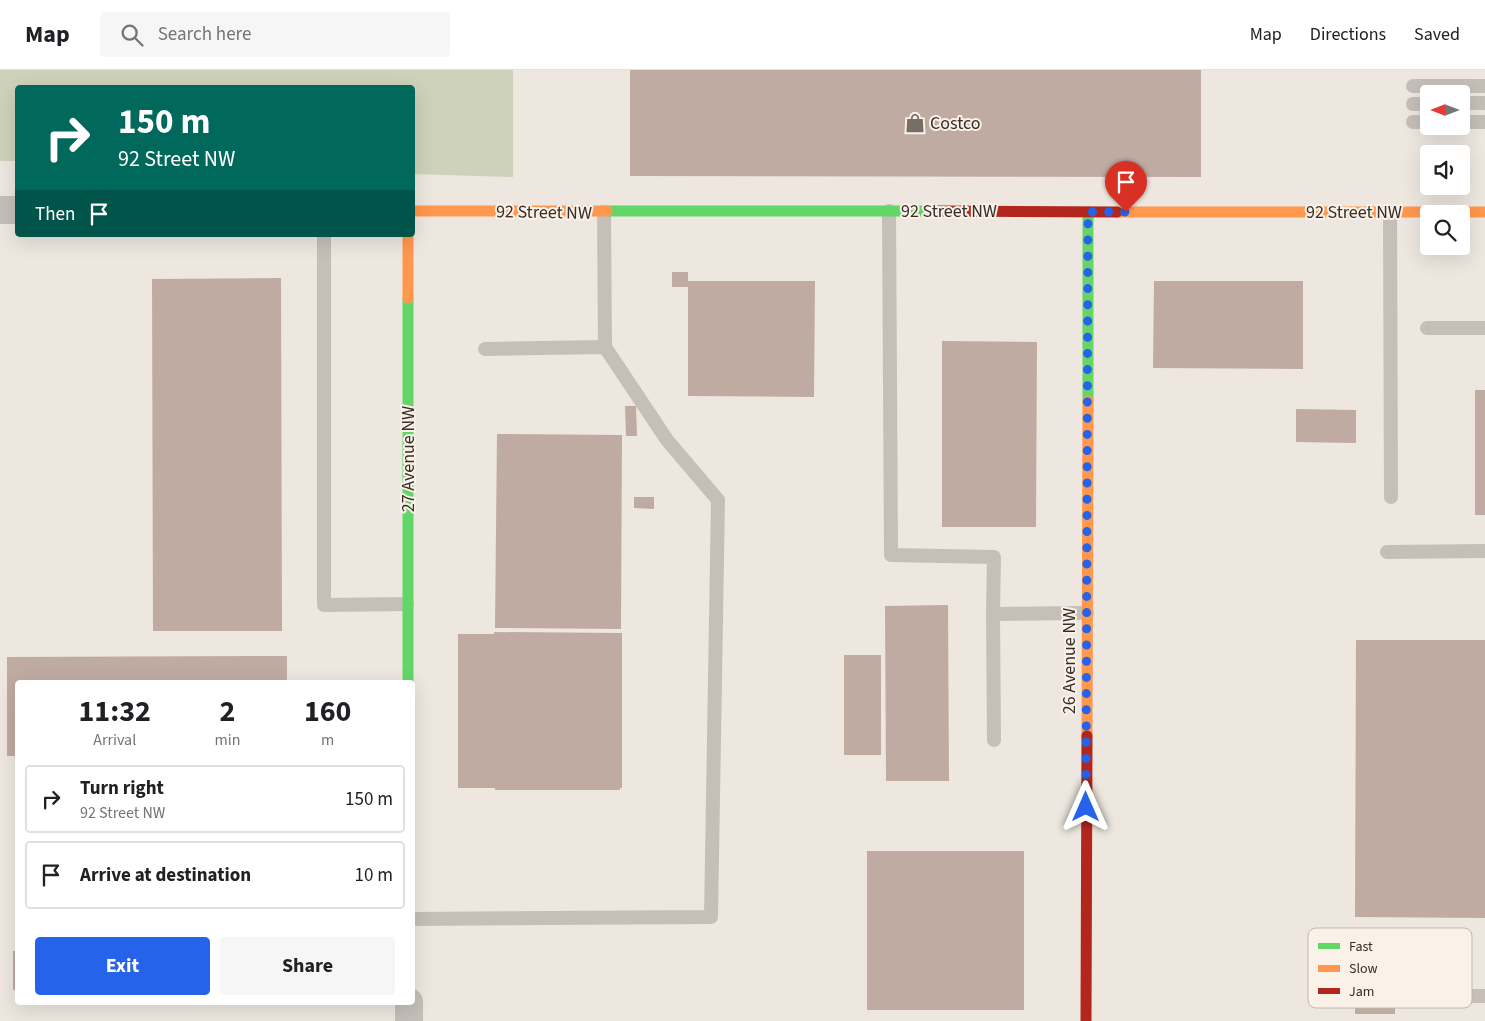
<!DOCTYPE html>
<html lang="en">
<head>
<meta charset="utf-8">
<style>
	:root { --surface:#fff; --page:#f6f6f6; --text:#202124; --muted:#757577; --line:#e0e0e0; --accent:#2563eb }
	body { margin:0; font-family:"Source Sans 3",sans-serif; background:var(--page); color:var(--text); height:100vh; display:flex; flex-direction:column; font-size:19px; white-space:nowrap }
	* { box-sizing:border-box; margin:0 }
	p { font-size:16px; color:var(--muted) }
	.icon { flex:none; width:28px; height:28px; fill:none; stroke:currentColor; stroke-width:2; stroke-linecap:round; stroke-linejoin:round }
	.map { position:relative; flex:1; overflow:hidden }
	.drawer { position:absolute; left:15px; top:610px; width:400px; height:325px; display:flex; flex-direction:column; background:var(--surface); border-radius:5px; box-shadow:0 5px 20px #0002 }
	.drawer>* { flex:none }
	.hud { position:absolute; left:15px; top:15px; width:400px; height:152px; border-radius:5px; box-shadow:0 5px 20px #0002; background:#00695c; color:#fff; overflow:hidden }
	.needle { width:32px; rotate:270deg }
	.buttons { position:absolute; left:1420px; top:15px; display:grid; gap:10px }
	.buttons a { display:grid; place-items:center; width:50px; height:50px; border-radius:5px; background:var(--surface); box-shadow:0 5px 20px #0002; font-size:25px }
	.pin { position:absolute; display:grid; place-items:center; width:42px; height:42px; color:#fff; margin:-51px -21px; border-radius:50% 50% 50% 0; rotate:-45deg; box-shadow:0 0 5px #0007 }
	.pin .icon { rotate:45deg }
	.me { position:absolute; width:55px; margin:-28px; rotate:0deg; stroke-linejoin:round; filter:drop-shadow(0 0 4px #0008) }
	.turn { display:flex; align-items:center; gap:18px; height:105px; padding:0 20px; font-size:22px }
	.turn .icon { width:65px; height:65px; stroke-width:2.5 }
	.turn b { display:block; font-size:35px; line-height:42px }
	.then { display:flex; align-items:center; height:48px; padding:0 20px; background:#0003; gap:10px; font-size:19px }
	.eta { display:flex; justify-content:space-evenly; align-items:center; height:85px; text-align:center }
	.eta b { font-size:30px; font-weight:700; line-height:35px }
	.primary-button { display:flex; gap:10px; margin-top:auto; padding:10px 20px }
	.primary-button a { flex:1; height:58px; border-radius:5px; background:var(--accent); color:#fff; font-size:20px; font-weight:700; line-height:58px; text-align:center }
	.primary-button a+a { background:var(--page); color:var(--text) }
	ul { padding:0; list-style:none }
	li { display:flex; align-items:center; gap:15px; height:68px; margin:0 10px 8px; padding:0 10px; border:2px solid var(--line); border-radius:5px }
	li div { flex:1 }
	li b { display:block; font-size:19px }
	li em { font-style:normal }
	header { display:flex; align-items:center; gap:30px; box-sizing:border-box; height:70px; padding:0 25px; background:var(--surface); border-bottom:1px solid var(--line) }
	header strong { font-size:24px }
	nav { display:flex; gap:28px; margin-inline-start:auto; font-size:18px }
	.search { width:350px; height:45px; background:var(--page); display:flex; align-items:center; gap:12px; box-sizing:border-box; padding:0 18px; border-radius:5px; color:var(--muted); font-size:19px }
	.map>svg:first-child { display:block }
	.green { fill:#ced2ba }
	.building { fill:#c0aba2 }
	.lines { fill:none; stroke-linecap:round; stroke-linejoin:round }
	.lane { stroke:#c6bfb9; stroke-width:14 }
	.street { stroke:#c6bfb9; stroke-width:28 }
	.fast { stroke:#63d668; stroke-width:11 }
	.slow { stroke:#ff974d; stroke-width:11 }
	.jam { stroke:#b3261e; stroke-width:11 }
	.route { stroke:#2563eb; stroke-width:9; stroke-dasharray:0 16.2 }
	.labels { text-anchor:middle; stroke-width:4; stroke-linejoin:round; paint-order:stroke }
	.poi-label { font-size:18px; fill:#372d28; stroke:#faf2e8; text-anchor:start }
	.street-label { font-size:18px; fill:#372d28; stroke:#faf2e8 }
	.key { fill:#faf2e8; stroke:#c0b7ae; stroke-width:1 }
	.key-label { font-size:14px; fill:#372d28 }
</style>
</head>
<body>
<header>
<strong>Map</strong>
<div class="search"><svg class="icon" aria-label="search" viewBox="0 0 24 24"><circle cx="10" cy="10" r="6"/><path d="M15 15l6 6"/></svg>Search here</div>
<nav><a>Map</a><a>Directions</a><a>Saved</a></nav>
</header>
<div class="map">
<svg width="1485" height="951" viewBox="0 0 1485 951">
	<rect width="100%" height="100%" fill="#ede7e0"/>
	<path class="green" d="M 0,0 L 513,0 L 513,107 L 413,104 L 412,18 L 18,18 L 17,91 L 0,91 Z"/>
	<g class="building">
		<path d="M 630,0 L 1201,0 L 1201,107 L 630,106 Z"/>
		<path d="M 672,202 L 688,202 L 688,211 L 815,211 L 814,327 L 688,326 L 688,217 L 672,217 Z"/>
		<path d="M 281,208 L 282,561 L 153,561 L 152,209 Z"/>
		<path d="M 1154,211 L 1303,211 L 1303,299 L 1153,298 Z"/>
		<path d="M 942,271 L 1037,272 L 1036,457 L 942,457 Z"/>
		<rect x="1475" y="320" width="10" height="125"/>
		<path d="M 625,336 L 636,336 L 637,366 L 626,366 Z"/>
		<path d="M 1296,339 L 1356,340 L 1356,373 L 1296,372 Z"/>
		<path d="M 497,364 L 622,365 L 621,559 L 495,558 Z"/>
		<path d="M 634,427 L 654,427 L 654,439 L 634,438 Z"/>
		<path d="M 948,535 L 949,711 L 886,711 L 885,536 Z"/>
		<path d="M 494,562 L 622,563 L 622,718 L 620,718 L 620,720 L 495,720 L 495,718 L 458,718 L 458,564 L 494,564 Z"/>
		<path d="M 1356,570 L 1485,570 L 1485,848 L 1355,847 Z"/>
		<rect x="844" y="585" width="37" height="100"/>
		<path d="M 287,586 L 287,612 L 18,612 L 18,686 L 7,686 L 7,587 Z"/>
		<rect x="867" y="781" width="157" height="159"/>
		<path d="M 1356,864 L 1396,864 L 1395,944 L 1355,944 Z"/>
		<rect x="13" y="881" width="5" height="39"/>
	</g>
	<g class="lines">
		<g class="lane">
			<path d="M 1413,16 L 1485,16"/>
			<path d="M 1461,33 L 1485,33"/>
			<path d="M 1413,34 L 1429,34"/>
			<path d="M 1413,52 L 1429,52"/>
			<path d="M 1461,52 L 1485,52"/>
			<path d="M 889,141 L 891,485 L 994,487 L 993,544"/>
			<path d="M 604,142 L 605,277"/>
			<path d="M 1390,142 L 1391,427"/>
			<path d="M 324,165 L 324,535 L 407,534"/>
			<path d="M 1427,258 L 1485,258"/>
			<path d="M 1387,482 L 1485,481"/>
			<path d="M 994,670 L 993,544 L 1087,543"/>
			<path d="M 412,849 L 711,847 L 718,430 L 667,370 L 605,277 L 485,279"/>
			<path d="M 1414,926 L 1485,926"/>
		</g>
		<g class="street">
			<path d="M 0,140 L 18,140"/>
			<path d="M 409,932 L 409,951"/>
		</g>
		<g class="fast">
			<path d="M 607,141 L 939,141"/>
			<path d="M 408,228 L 408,612"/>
			<path d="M 1088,331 L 1088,142"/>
		</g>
		<g class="slow">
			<path d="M 412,141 L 607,141"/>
			<path d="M 1117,142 L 1485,142"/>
			<path d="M 408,165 L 408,228"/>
			<path d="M 1087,666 L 1088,331"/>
		</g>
		<g class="jam">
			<path d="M 939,141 L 1117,142"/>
			<path d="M 1086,951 L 1087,666"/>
		</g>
	</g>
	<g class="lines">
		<path class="route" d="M 1086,737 L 1088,142 L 1126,142"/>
	</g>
	<defs>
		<symbol id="shop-bare" viewBox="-9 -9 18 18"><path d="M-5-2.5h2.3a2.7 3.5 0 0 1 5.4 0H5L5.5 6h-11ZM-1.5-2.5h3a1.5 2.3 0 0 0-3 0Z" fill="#776e68" stroke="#faf2e8" stroke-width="2.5" paint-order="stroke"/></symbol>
	</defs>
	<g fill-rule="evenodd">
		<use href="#shop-bare" x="901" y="39" width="28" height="28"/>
	</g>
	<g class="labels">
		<g class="poi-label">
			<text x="930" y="59">Costco</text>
		</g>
		<g class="street-label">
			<text x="949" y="147">92 Street NW</text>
			<text transform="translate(544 142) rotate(1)" y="6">92 Street NW</text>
			<text x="1354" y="148">92 Street NW</text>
			<text transform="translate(408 389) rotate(-90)" y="6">27 Avenue NW</text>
			<text transform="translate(1069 591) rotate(-90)" y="6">26 Avenue NW</text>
		</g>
	</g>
	<rect x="1308" y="858" width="164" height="80" rx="8" class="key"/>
	<rect x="1318" y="873" width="22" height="6" fill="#63d668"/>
	<rect x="1318" y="895" width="22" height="7" fill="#ff974d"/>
	<rect x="1318" y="918" width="22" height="6" fill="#b3261e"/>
	<g class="key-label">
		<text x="1349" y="881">Fast</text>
		<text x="1349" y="903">Slow</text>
		<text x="1349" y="926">Jam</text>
	</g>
</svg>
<div class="buttons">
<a><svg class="needle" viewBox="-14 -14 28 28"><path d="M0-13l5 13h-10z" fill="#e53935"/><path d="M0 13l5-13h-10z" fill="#757577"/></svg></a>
<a><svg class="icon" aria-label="sound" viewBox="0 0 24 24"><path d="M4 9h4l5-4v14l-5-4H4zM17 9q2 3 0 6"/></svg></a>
<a><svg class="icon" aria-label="search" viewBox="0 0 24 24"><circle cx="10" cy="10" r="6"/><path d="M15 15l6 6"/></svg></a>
</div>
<div class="pin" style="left:1126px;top:142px;background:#d93025"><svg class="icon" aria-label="arrive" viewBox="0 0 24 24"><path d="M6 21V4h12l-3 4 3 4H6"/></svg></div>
<svg class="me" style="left:1086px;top:737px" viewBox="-20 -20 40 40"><path d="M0-17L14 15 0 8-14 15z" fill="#2563eb" stroke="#fff" stroke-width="4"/></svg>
<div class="hud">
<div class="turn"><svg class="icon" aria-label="right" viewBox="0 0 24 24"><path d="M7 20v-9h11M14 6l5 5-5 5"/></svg><div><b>150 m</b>92 Street NW</div></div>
<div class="then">Then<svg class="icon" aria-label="arrive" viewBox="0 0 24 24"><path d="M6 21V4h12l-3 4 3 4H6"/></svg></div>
</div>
<section class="drawer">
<div class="eta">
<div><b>11:32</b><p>Arrival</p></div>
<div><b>2</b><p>min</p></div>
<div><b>160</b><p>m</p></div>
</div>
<ul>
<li><svg class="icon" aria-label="right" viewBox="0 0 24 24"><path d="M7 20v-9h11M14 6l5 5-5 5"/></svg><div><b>Turn right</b><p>92 Street NW</p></div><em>150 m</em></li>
<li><svg class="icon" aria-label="arrive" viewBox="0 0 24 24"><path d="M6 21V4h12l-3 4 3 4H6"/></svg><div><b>Arrive at destination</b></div><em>10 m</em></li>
</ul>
<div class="primary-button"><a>Exit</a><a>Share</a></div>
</section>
</div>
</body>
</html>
